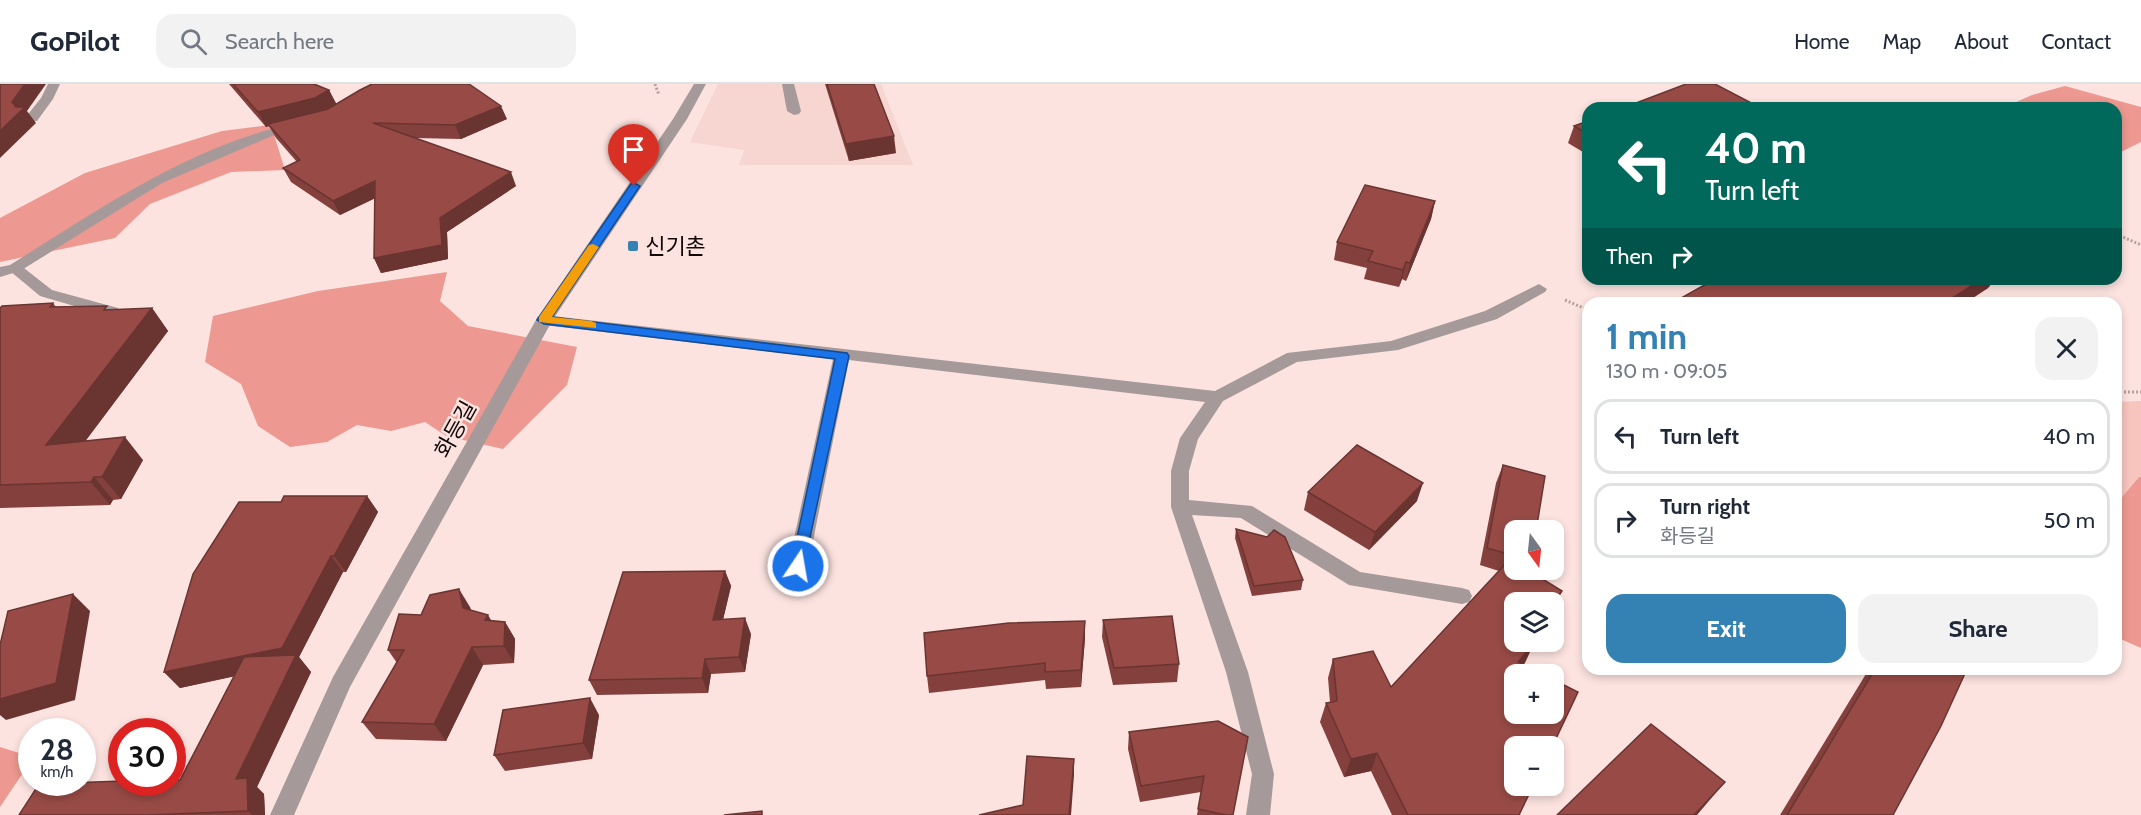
<!DOCTYPE html>
<html lang="en">
<head>
<meta charset="utf-8">
<style>
	:root { --surface:#fff; --page:#f2f2f3; --text:#1f2937; --muted:#747a83; --line:#e0e1e3; --accent:#3482b4 }
	body { margin:0; font-family:Cabin,"Noto Sans KR",sans-serif; background:var(--page); color:var(--text); height:100vh; display:flex; flex-direction:column; font-size:22px; white-space:nowrap }
	* { box-sizing:border-box; margin:0 }
	p { font-size:20px; color:var(--muted) }
	.icon { flex:none; width:33px; height:33px; fill:none; stroke:currentColor; stroke-width:2; stroke-linecap:round; stroke-linejoin:round }
	.map { position:relative; flex:1; overflow:hidden }
	.drawer { position:absolute; left:1582px; top:213px; width:540px; height:378px; display:flex; flex-direction:column; background:var(--surface); border-radius:18px; box-shadow:0 3px 9px #0003 }
	.drawer>* { flex:none }
	.hud { position:absolute; left:1582px; top:18px; width:540px; height:183px; border-radius:18px; box-shadow:0 3px 9px #0003; background:#00695c; color:#fff; overflow:hidden }
	.needle { width:39px; rotate:165deg }
	.tools { position:absolute; left:1504px; top:436px; display:grid; gap:12px }
	.tools a { display:grid; place-items:center; width:60px; height:60px; border-radius:12px; background:var(--surface); box-shadow:0 3px 9px #0003; font-size:30px }
	.speed { position:absolute; left:18px; top:634px; display:flex; gap:12px; font-size:30px; font-weight:700; text-align:center }
	.speed>* { display:grid; place-content:center; width:78px; height:78px; border-radius:50%; background:var(--surface); box-shadow:0 3px 9px #0003; line-height:1 }
	.speed small { font-size:15px; font-weight:400 }
	.speed .limit { border:9px solid #d22; background:#fff; color:#111 }
	.pin { position:absolute; display:grid; place-items:center; width:51px; height:51px; color:#fff; margin:-62px -26px; border-radius:50% 50% 50% 0; rotate:-45deg; box-shadow:0 0 6px #0007 }
	.pin .icon { rotate:45deg }
	.me { position:absolute; width:66px; margin:-33px; rotate:12deg; stroke-linejoin:round; filter:drop-shadow(0 0 4px #0008) }
	.turn { display:flex; align-items:center; gap:21px; height:126px; padding:0 24px; font-size:27px }
	.turn .icon { width:78px; height:78px; stroke-width:2.5 }
	.turn b { display:block; font-size:42px; line-height:51px }
	.then { display:flex; align-items:center; height:57px; padding:0 24px; background:#0003; gap:12px; font-size:22px }
	.round { display:grid; place-items:center; flex:none; width:63px; height:63px; border-radius:18px; background:var(--page) }
	.overview { display:flex; align-items:center; justify-content:space-between; height:102px; padding:0 24px }
	h1 { font-size:36px; font-weight:700; line-height:45px; color:var(--accent) }
	.button { display:flex; gap:12px; margin-top:auto; padding:12px 24px }
	.button a { flex:1; height:69px; border-radius:18px; background:var(--accent); color:#fff; font-size:24px; font-weight:700; line-height:69px; text-align:center }
	.button a+a { background:var(--page); color:var(--text) }
	ul { padding:0; list-style:none }
	li { display:flex; align-items:center; gap:18px; height:75px; margin:0 12px 9px; padding:0 12px; border:3px solid var(--line); border-radius:18px }
	li div { flex:1 }
	li b { display:block; font-size:22px }
	li em { font-style:normal }
	header { display:flex; align-items:center; gap:36px; box-sizing:border-box; height:84px; padding:0 30px; background:var(--surface); border-bottom:2px solid var(--line) }
	header strong { font-size:28px }
	nav { display:flex; gap:33px; margin-inline-start:auto; font-size:21px }
	.search { width:420px; height:54px; background:var(--page); display:flex; align-items:center; gap:15px; box-sizing:border-box; padding:0 21px; border-radius:18px; color:var(--muted); font-size:22px }
	.map>svg:first-child { display:block }
	.built { fill:#f7d5d1 }
	.green { fill:#f8c4be }
	.forest { fill:#ed9890 }
	.lines { fill:none; stroke-linecap:round; stroke-linejoin:round }
	.path { stroke:#b4a09d; stroke-width:3; stroke-dasharray:2 2; stroke-linecap:butt }
	.service { fill:#a59a99; fill-rule:evenodd }
	.minor { fill:#a59a99; fill-rule:evenodd }
	.tertiary { fill:#a59a99; fill-rule:evenodd }
	.wall { fill:#83403c }
	.shaded-wall { fill:#6a3431 }
	.building { fill:#984b46; stroke:#6a3431; stroke-width:1.5 }
	.route { fill:#1a73e8; stroke:#114b97; stroke-width:1.5 }
	.slow { fill:#f59e0b }
	.poi-dot { fill:#3482b4; stroke:#fce3e0; stroke-width:2 }
	.labels { text-anchor:middle; stroke-width:5; stroke-linejoin:round; paint-order:stroke }
	.poi-label { font-size:22px; fill:#120a09; stroke:#fce3e0; text-anchor:start }
	.street-label { font-size:22px; fill:#120a09; stroke:#fce3e0 }
</style>
</head>
<body>
<header>
<strong>GoPilot</strong>
<div class="search"><svg class="icon" aria-label="search" viewBox="0 0 24 24"><circle cx="10" cy="10" r="6"/><path d="M15 15l6 6"/></svg>Search here</div>
<nav><a>Home</a><a>Map</a><a>About</a><a>Contact</a></nav>
</header>
<div class="map">
<svg width="2141" height="731" viewBox="0 0 2141 731">
	<rect width="100%" height="100%" fill="#fce3e0"/>
	<path class="built" d="M 718,0 L 881,0 L 913,81 L 739,81 L 744,66 L 690,58 Z"/>
	<path class="green" d="M 2141,317 L 2141,393 L 2139,393 L 2117,419 L 2117,318 Z"/>
	<g class="forest">
		<path d="M 2065,2 L 2141,23 L 2141,58 L 2119,69 L 2117,83 L 2116,24 L 2003,24 L 2032,11 Z"/>
		<path d="M 271,41 L 285,86 L 231,88 L 150,120 L 115,154 L 0,178 L 0,134 L 85,89 L 222,47 Z"/>
		<path d="M 447,188 L 440,217 L 468,242 L 577,263 L 567,301 L 503,365 L 446,352 L 425,338 L 391,347 L 357,341 L 327,358 L 290,363 L 258,342 L 241,300 L 205,278 L 213,232 L 318,207 Z"/>
		<path d="M 2139,393 L 2141,393 L 2141,564 L 2116,553 L 2117,419 Z"/>
		<path d="M 0,663 L 32,673 L 31,677 L 0,723 Z"/>
	</g>
	<g class="lines">
		<g class="path">
			<path d="M 655,0 L 659,11"/>
			<path d="M 2116,150 L 2141,161"/>
			<path d="M 1565,216 L 1588,226"/>
			<path d="M 2116,308 L 2141,308"/>
		</g>
		<g class="service">
			<path d="M 782,0 L 794,0 L 801,27 L 799,30 L 794,31 L 787,27 Z"/>
			<path d="M 15,179 L 20,181 L 52,206 L 118,224 L 120,228 L 112,233 L 40,212 L 10,187 L 7,184 Z"/>
		</g>
		<g class="minor">
			<path d="M 48,0 L 60,0 L 53,15 L 37,37 L 27,37 L 25,34 L 41,14 Z"/>
			<path d="M 296,39 L 303,43 L 301,46 L 272,52 L 162,99 L 20,187 L 0,193 L 0,183 L 10,181 C 100,125 191,61 296,39 Z"/>
			<path d="M 1539,200 L 1547,205 L 1545,208 L 1497,235 L 1398,266 L 1297,278 L 1223,317 L 1198,355 L 1189,387 L 1189,416 L 1252,422 L 1360,488 L 1462,504 L 1469,506 L 1472,512 L 1469,518 L 1462,520 L 1349,501 L 1241,434 L 1192,431 L 1248,588 L 1274,690 L 1270,731 L 1246,731 L 1252,690 L 1226,588 L 1171,423 L 1171,387 L 1180,354 L 1205,318 L 849,276 L 808,482 L 805,487 L 798,490 L 791,487 L 788,482 L 833,275 L 544,241 L 538,240 L 536,236 L 538,232 L 544,231 L 1215,307 L 1287,269 L 1391,257 L 1485,227 Z"/>
		</g>
		<path class="tertiary" d="M 694,0 L 706,0 L 687,35 L 552,237 L 350,603 L 294,731 L 270,731 L 333,593 L 536,236 L 673,35 Z"/>
	</g>
	<g class="wall">
		<path d="M 229,0 L 314,0 L 329,6 L 336,20 L 507,35 L 461,55 L 415,54 L 516,102 L 447,148 L 448,175 L 381,189 L 374,174 L 375,114 L 340,131 L 291,98 L 283,84 L 297,78 L 276,54 L 269,42 L 266,43 Z"/>
		<path d="M 825,0 L 827,0 L 896,69 L 849,77 Z"/>
		<path d="M 1588,37 L 1588,71 L 1568,59 L 1574,42 Z"/>
		<path d="M 1435,117 L 1431,135 L 1406,197 L 1402,195 L 1399,203 L 1364,195 L 1367,184 L 1334,176 L 1337,158 Z"/>
		<path d="M 1715,195 L 1995,195 L 1988,204 L 1965,219 L 1680,219 L 1683,213 Z"/>
		<path d="M 53,219 L 56,223 L 111,226 L 152,224 L 168,247 L 85,357 L 143,376 L 121,415 L 113,416 L 110,421 L 0,424 L 0,224 Z"/>
		<path d="M 1503,381 L 1515,447 L 1515,486 L 1562,507 L 1554,523 L 1554,519 L 1515,558 L 1534,559 L 1523,581 L 1519,731 L 1392,731 L 1371,687 L 1344,693 L 1320,638 L 1326,619 L 1330,618 L 1328,594 L 1333,575 L 1391,603 L 1499,487 L 1480,481 L 1496,399 Z"/>
		<path d="M 1308,408 L 1417,417 L 1369,466 L 1304,426 Z"/>
		<path d="M 367,412 L 378,428 L 346,488 L 343,488 L 299,573 L 311,588 L 257,703 L 264,710 L 265,731 L 19,731 L 180,696 L 234,592 L 180,604 L 164,588 L 281,418 Z"/>
		<path d="M 1236,445 L 1267,453 L 1303,496 L 1301,506 L 1252,512 L 1235,454 Z"/>
		<path d="M 725,487 L 731,502 L 723,536 L 751,550 L 745,588 L 711,590 L 708,609 L 597,611 L 589,596 Z"/>
		<path d="M 470,523 L 471,526 L 491,537 L 505,538 L 515,555 L 514,579 L 483,581 L 446,657 L 376,655 L 362,638 L 397,579 L 388,566 Z"/>
		<path d="M 1103,536 L 1179,580 L 1177,598 L 1113,601 L 1102,553 Z"/>
		<path d="M 1085,537 L 1085,554 L 1081,603 L 1046,605 L 1045,596 L 929,609 L 927,592 Z"/>
		<path d="M 1869,585 L 1967,585 L 1893,731 L 1780,731 Z"/>
		<path d="M 599,631 L 592,675 L 505,687 L 494,671 Z"/>
		<path d="M 1218,637 L 1233,731 L 1197,731 L 1201,708 L 1140,718 L 1128,665 L 1129,648 Z"/>
	</g>
	<g class="shaded-wall">
		<path d="M 25,0 L 46,0 L 27,27 L 36,39 L 0,74 L 0,47 L 12,18 Z"/>
		<path d="M 329,6 L 337,21 L 323,29 L 268,40 L 269,42 L 266,43 L 258,28 Z"/>
		<path d="M 501,22 L 507,35 L 461,55 L 455,41 Z"/>
		<path d="M 894,52 L 896,69 L 849,77 L 846,60 Z"/>
		<path d="M 511,88 L 516,102 L 447,148 L 448,175 L 381,189 L 374,174 L 440,134 Z"/>
		<path d="M 375,97 L 382,111 L 340,131 L 333,117 Z"/>
		<path d="M 1435,117 L 1431,135 L 1406,197 L 1410,179 Z"/>
		<path d="M 1406,178 L 1402,195 L 1399,203 L 1403,186 Z"/>
		<path d="M 1982,195 L 1995,195 L 1988,204 L 1965,219 L 1945,219 Z"/>
		<path d="M 152,224 L 168,247 L 66,383 L 46,361 Z"/>
		<path d="M 125,353 L 143,376 L 121,415 L 102,393 Z"/>
		<path d="M 94,393 L 113,416 L 110,421 L 91,398 Z"/>
		<path d="M 1423,399 L 1417,417 L 1369,466 L 1375,448 Z"/>
		<path d="M 367,412 L 378,428 L 346,488 L 334,472 Z"/>
		<path d="M 331,472 L 343,488 L 299,573 L 311,588 L 257,703 L 264,710 L 265,731 L 253,731 L 248,727 L 236,695 L 292,580 L 180,604 L 164,588 Z"/>
		<path d="M 725,487 L 731,502 L 719,552 L 713,536 Z"/>
		<path d="M 459,505 L 470,523 L 474,542 L 463,524 Z"/>
		<path d="M 1562,507 L 1554,523 L 1553,519 Z"/>
		<path d="M 73,510 L 90,527 L 75,616 L 6,636 L 0,631 L 0,615 Z"/>
		<path d="M 488,531 L 498,548 L 485,536 Z"/>
		<path d="M 745,534 L 751,550 L 745,588 L 739,573 Z"/>
		<path d="M 1085,537 L 1085,554 L 1081,603 L 1081,586 Z"/>
		<path d="M 505,538 L 515,555 L 514,579 L 504,562 Z"/>
		<path d="M 1534,559 L 1525,579 L 1509,597 L 1518,578 Z"/>
		<path d="M 472,563 L 483,581 L 446,657 L 434,640 Z"/>
		<path d="M 705,575 L 711,590 L 708,609 L 702,594 Z"/>
		<path d="M 590,614 L 599,631 L 592,675 L 583,659 Z"/>
		<path d="M 1377,669 L 1371,687 L 1344,693 L 1351,675 Z"/>
		<path d="M 1074,675 L 1074,691 L 1071,731 L 1069,731 Z"/>
		<path d="M 1725,698 L 1697,731 L 1694,731 Z"/>
	</g>
	<g class="building">
		<path d="M 0,0 L 25,0 L 12,18 L 16,23 L 25,23 L 0,47 Z"/>
		<path d="M 233,0 L 314,0 L 329,6 L 315,14 L 258,28 Z"/>
		<path d="M 372,0 L 469,0 L 501,22 L 455,41 L 373,39 L 511,88 L 440,134 L 442,161 L 374,174 L 375,97 L 333,117 L 283,84 L 300,76 L 268,40 L 328,25 L 360,6 Z"/>
		<path d="M 827,0 L 874,0 L 894,52 L 846,60 Z"/>
		<path d="M 1686,0 L 1715,0 L 1759,23 L 1755,24 L 1623,24 Z"/>
		<path d="M 1588,37 L 1588,50 L 1574,42 Z"/>
		<path d="M 1365,101 L 1435,117 L 1410,179 L 1406,178 L 1403,186 L 1368,177 L 1373,167 L 1337,158 Z"/>
		<path d="M 1715,195 L 1982,195 L 1945,219 L 1693,219 L 1683,213 Z"/>
		<path d="M 53,219 L 50,223 L 107,222 L 104,226 L 152,224 L 46,361 L 125,353 L 102,393 L 94,393 L 91,398 L 0,401 L 0,224 L 2,222 Z"/>
		<path d="M 1357,361 L 1423,399 L 1375,448 L 1308,408 Z"/>
		<path d="M 1503,381 L 1545,392 L 1536,447 L 1515,447 L 1515,472 L 1487,464 Z"/>
		<path d="M 284,412 L 367,412 L 334,472 L 331,472 L 282,564 L 164,588 L 193,490 L 239,418 L 281,418 Z"/>
		<path d="M 1236,445 L 1267,453 L 1274,446 L 1285,453 L 1303,496 L 1254,502 Z"/>
		<path d="M 1510,475 L 1515,478 L 1515,486 L 1528,486 L 1562,507 L 1553,519 L 1515,519 L 1515,558 L 1532,558 L 1534,559 L 1518,578 L 1543,591 L 1515,591 L 1515,630 L 1554,630 L 1554,596 L 1578,608 L 1552,663 L 1515,663 L 1515,702 L 1533,702 L 1519,731 L 1408,731 L 1377,669 L 1351,675 L 1326,619 L 1337,617 L 1333,575 L 1373,567 L 1391,603 Z"/>
		<path d="M 725,487 L 713,536 L 745,534 L 739,573 L 705,575 L 702,594 L 589,596 L 623,488 Z"/>
		<path d="M 459,505 L 463,524 L 488,531 L 485,536 L 505,538 L 504,562 L 472,563 L 434,640 L 362,638 L 404,566 L 388,566 L 399,530 L 421,531 L 430,511 Z"/>
		<path d="M 73,510 L 56,599 L 0,615 L 0,561 L 8,527 Z"/>
		<path d="M 1172,532 L 1179,580 L 1114,584 L 1103,536 Z"/>
		<path d="M 1085,537 L 1081,586 L 1045,588 L 1045,579 L 927,592 L 924,549 L 1009,539 Z"/>
		<path d="M 296,571 L 236,695 L 247,694 L 248,727 L 148,731 L 19,731 L 39,700 L 122,697 L 122,699 L 172,699 L 172,696 L 180,696 L 244,573 Z"/>
		<path d="M 1875,585 L 1967,585 L 1941,642 L 1893,731 L 1787,731 Z"/>
		<path d="M 590,614 L 583,659 L 494,671 L 503,626 Z"/>
		<path d="M 1218,637 L 1248,653 L 1233,731 L 1226,731 L 1198,725 L 1204,692 L 1141,702 L 1129,648 Z"/>
		<path d="M 1651,640 L 1725,698 L 1694,731 L 1557,731 Z"/>
		<path d="M 1027,672 L 1074,675 L 1069,731 L 979,731 L 1023,721 Z"/>
		<path d="M 762,727 L 762,731 L 724,731 Z"/>
	</g>
	<path class="route" d="M 634,99 L 640,102 L 552,233 L 847,269 L 849,272 L 803,486 L 793,486 L 791,482 L 835,275 L 544,240 L 537,236 L 631,100 Z"/>
	<path class="slow" d="M 593,160 L 599,163 L 552,233 L 591,237 L 596,239 L 596,244 L 539,238 L 539,233 L 589,161 Z"/>
	<rect class="poi-dot" x="627" y="156" width="12" height="12" rx="3"/>
	<g class="labels">
		<g class="poi-label">
			<text x="645" y="170">신기촌</text>
		</g>
		<g class="street-label">
			<text transform="translate(455 345) rotate(-61)" y="8">화등길</text>
		</g>
	</g>
</svg>
<div class="tools">
<a><svg class="needle" viewBox="-14 -14 28 28"><path d="M0-13l5 13h-10z" fill="#e53935"/><path d="M0 13l5-13h-10z" fill="#747a83"/></svg></a>
<a><svg class="icon" aria-label="layers" viewBox="0 0 24 24"><path d="M12 4l9 5-9 5-9-5zM3 14l9 5 9-5"/></svg></a>
<a>+</a>
<a>−</a>
</div>
<div class="speed"><div>28<small>km/h</small></div><div class="limit">30</div></div>
<div class="pin" style="left:634px;top:102px;background:#d93025"><svg class="icon" aria-label="arrive" viewBox="0 0 24 24"><path d="M6 21V4h12l-3 4 3 4H6"/></svg></div>
<svg class="me" style="left:798px;top:482px" viewBox="-20 -20 40 40"><circle r="17" fill="#1a73e8" stroke="#fff" stroke-width="3"/><path d="M0-11L8 9 0 5-8 9z" fill="#fff"/></svg>
<div class="hud">
<div class="turn"><svg class="icon" aria-label="left" viewBox="0 0 24 24"><path d="M17 20v-9H6M10 6l-5 5 5 5"/></svg><div><b>40 m</b>Turn left</div></div>
<div class="then">Then<svg class="icon" aria-label="right" viewBox="0 0 24 24"><path d="M7 20v-9h11M14 6l5 5-5 5"/></svg></div>
</div>
<section class="drawer">
<div class="overview"><div><h1>1 min</h1><p>130 m · 09:05</p></div><a class="round"><svg class="icon" aria-label="close" viewBox="0 0 24 24"><path d="M6 6l12 12M18 6L6 18"/></svg></a></div>
<ul>
<li><svg class="icon" aria-label="left" viewBox="0 0 24 24"><path d="M17 20v-9H6M10 6l-5 5 5 5"/></svg><div><b>Turn left</b></div><em>40 m</em></li>
<li><svg class="icon" aria-label="right" viewBox="0 0 24 24"><path d="M7 20v-9h11M14 6l5 5-5 5"/></svg><div><b>Turn right</b><p>화등길</p></div><em>50 m</em></li>
</ul>
<div class="button"><a>Exit</a><a>Share</a></div>
</section>
</div>
</body>
</html>
